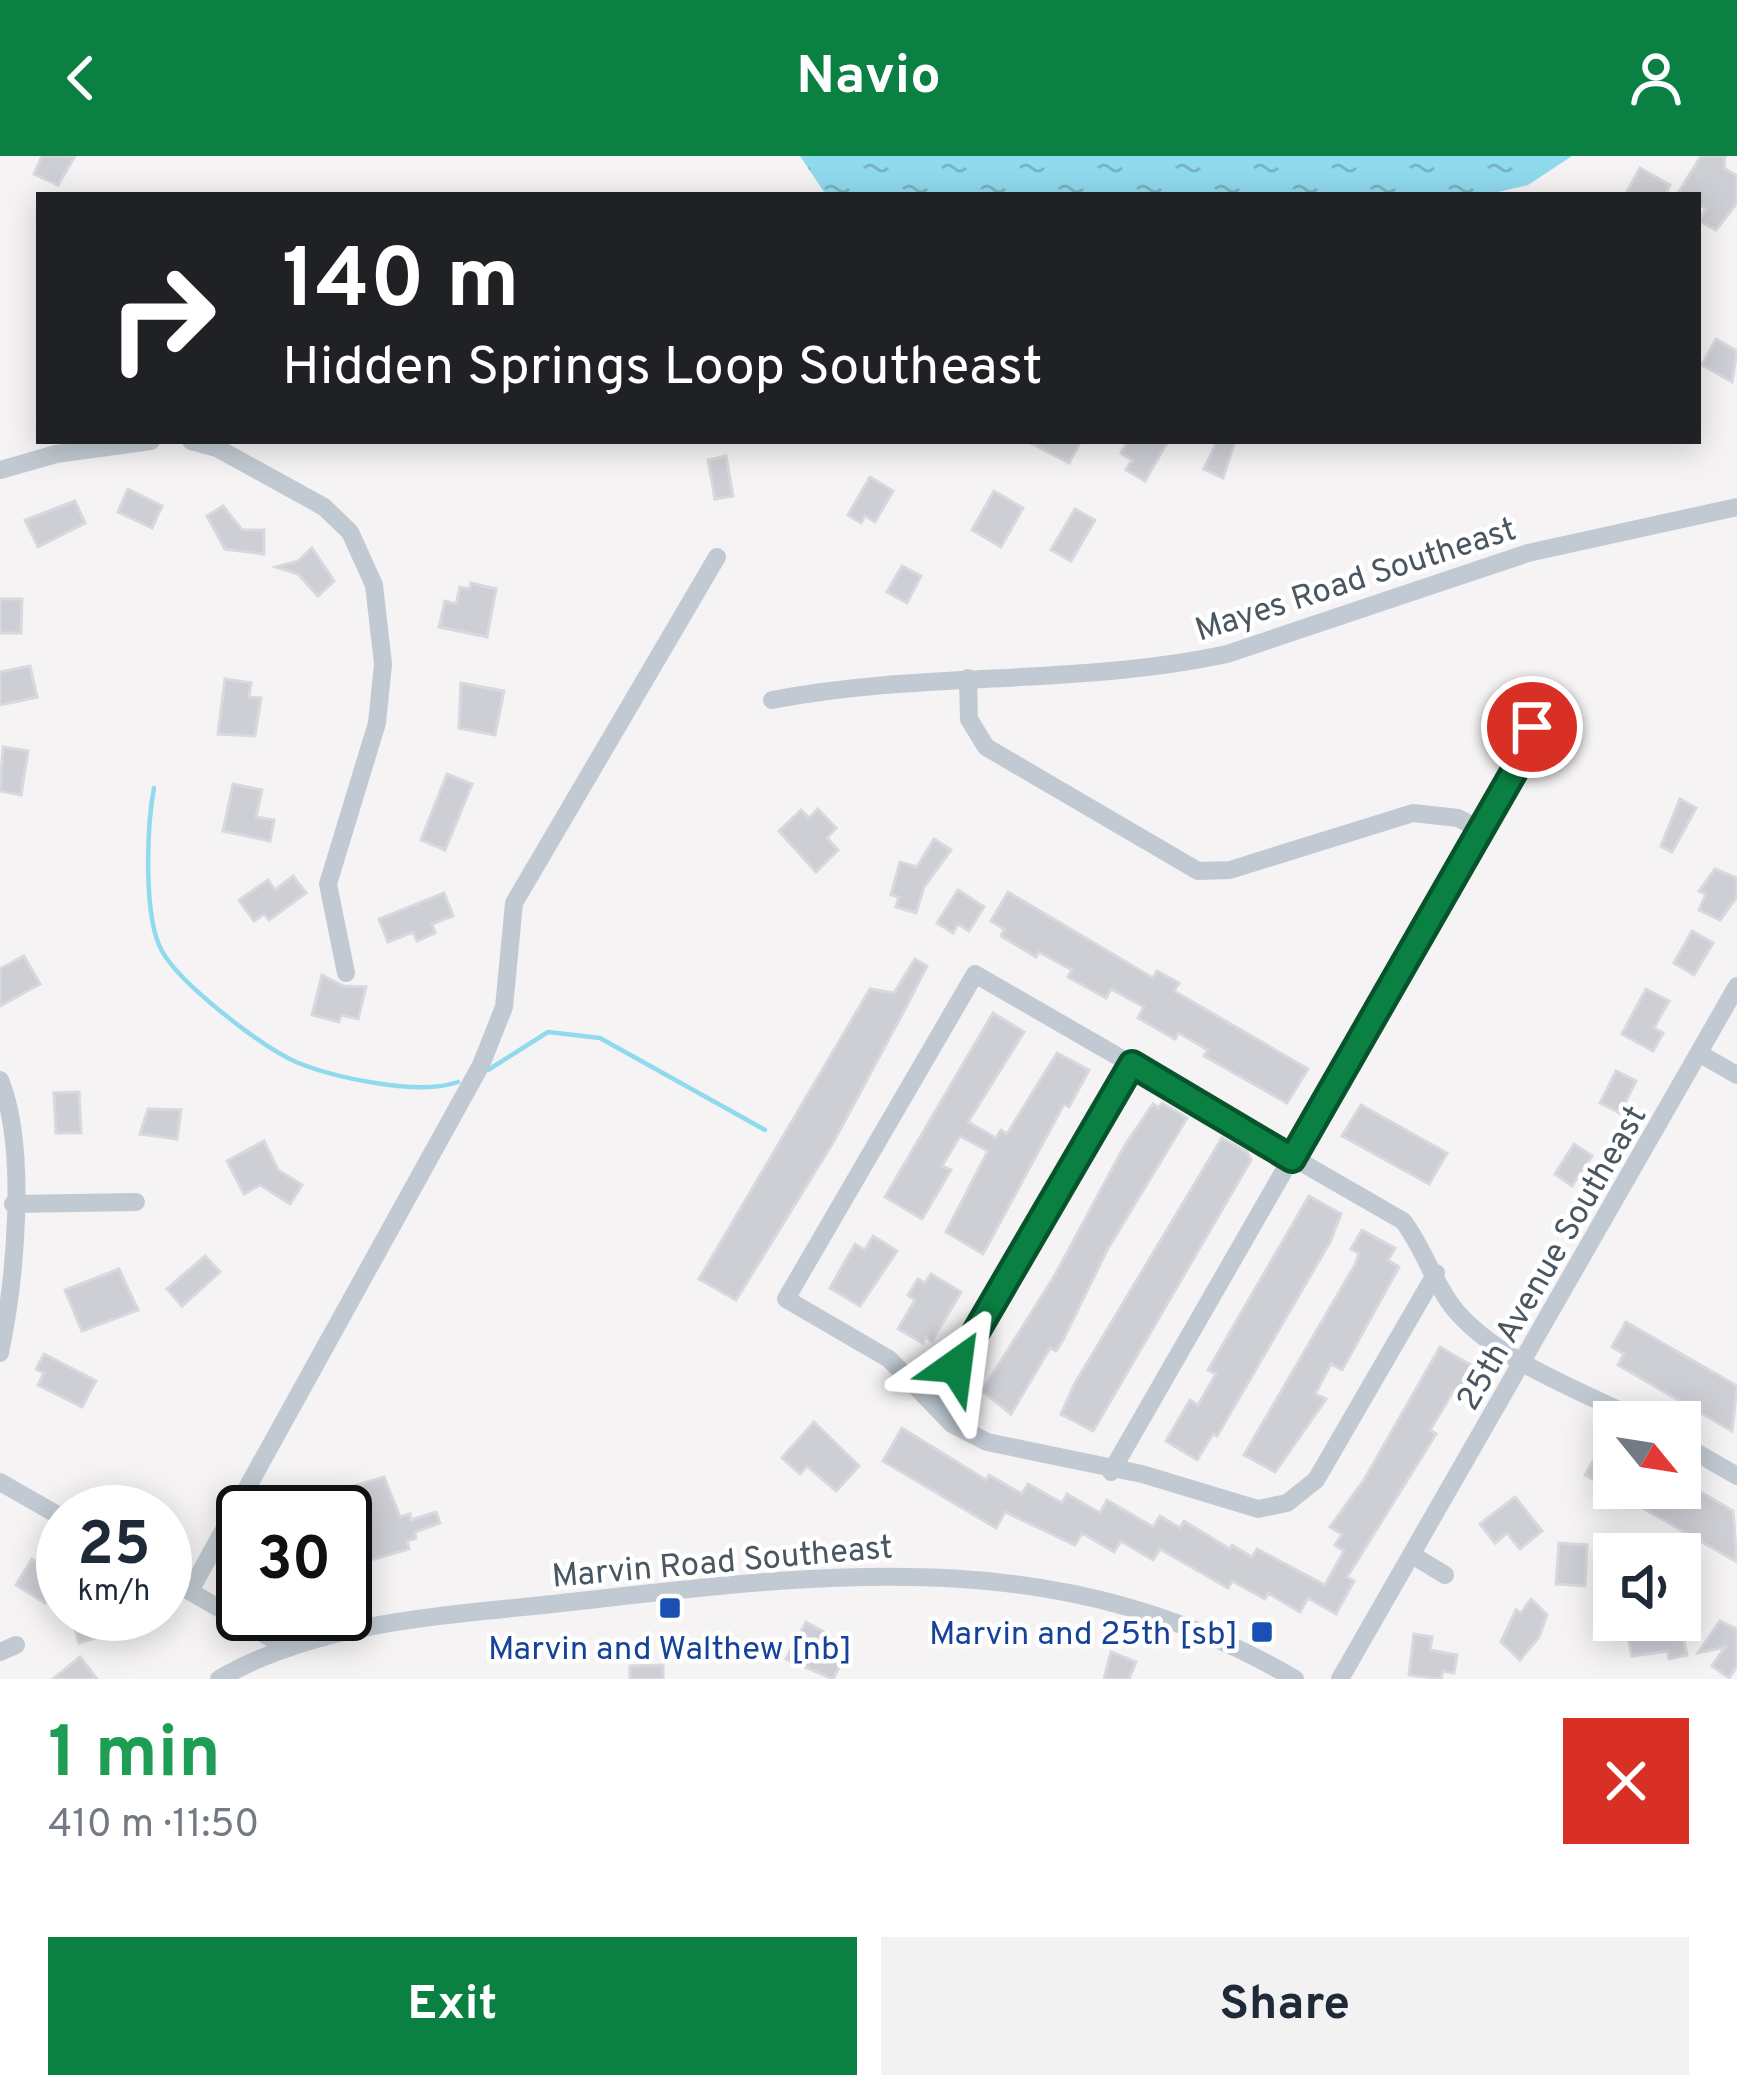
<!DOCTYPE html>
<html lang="en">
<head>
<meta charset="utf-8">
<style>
	:root { --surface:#fff; --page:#f2f2f3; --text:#1f2937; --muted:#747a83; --accent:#0b8043 }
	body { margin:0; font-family:Overpass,sans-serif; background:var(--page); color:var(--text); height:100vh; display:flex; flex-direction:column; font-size:45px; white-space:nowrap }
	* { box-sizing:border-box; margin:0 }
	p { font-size:39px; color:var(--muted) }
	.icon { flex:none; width:66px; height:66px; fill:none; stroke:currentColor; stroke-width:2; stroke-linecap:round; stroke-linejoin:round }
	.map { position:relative; height:1523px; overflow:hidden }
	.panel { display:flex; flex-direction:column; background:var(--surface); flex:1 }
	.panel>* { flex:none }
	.hud { position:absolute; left:36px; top:36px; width:1665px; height:252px; border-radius:0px; box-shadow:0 6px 30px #0003; background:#202124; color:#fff; overflow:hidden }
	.needle { width:78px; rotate:120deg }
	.tools { position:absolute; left:1593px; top:1245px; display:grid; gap:24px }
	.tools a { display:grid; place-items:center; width:108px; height:108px; border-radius:0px; background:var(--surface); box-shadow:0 6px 30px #0003; font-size:60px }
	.speed { position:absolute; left:36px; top:1329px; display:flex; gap:24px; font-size:60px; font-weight:700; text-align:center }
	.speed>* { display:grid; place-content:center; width:156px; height:156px; border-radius:50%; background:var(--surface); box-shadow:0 6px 30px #0003; line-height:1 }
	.speed small { font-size:30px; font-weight:400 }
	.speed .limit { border:6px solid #111; border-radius:18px; background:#fff; color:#111 }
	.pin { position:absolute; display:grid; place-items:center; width:102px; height:102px; color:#fff; margin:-51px; border:6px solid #fff; border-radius:50%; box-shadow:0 3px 12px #0007 }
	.me { position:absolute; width:132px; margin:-66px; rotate:31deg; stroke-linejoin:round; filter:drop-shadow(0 0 9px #0008) }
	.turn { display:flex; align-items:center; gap:42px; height:252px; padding:0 48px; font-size:54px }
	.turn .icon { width:156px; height:156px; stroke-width:2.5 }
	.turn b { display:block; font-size:84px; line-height:102px }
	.round { display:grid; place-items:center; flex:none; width:126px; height:126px; border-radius:0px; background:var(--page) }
	.summary { display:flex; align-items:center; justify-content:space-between; height:204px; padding:0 48px }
	h1 { font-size:72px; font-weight:700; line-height:90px; color:#1e9e55 }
	.cta { display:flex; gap:24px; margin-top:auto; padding:24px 48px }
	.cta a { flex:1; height:138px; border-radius:0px; background:var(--accent); color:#fff; font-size:48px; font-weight:700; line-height:138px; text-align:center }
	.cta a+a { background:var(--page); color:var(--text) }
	header { display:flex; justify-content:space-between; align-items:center; height:156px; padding:0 48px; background:var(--accent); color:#fff; font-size:54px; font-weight:700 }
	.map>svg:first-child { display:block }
	.water { fill:url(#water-ripples) }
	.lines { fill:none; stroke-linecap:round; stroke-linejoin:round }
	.stream { stroke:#90daee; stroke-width:4.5 }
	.building { fill:#cdcfd5; stroke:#d7d9de; stroke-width:3 }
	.minor { stroke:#c1cad2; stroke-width:18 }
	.route-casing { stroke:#07532c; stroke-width:30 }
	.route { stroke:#0b8043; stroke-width:21 }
	.transit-dot { fill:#1a4fb4; stroke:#fff; stroke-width:4.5 }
	.labels { text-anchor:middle; stroke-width:9; stroke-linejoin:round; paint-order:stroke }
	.street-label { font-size:33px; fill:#4a5661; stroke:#fff }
	.transit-label { font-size:33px; fill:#164399; stroke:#fff; text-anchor:end }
</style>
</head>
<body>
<header><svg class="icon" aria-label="back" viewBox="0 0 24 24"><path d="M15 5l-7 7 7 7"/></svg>Navio<svg class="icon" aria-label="person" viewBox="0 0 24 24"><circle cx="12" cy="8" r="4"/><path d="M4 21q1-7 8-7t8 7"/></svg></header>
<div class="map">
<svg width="1737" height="1523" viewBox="0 0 1737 1523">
	<defs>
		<pattern id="water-ripples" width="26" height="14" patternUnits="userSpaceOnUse" patternTransform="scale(3)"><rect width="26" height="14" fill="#90daee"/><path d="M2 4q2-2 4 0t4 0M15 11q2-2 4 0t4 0" fill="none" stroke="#78b4c4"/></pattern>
	</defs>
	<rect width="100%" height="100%" fill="#f5f3f3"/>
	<path class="water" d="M 800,0 L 1572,0 L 1528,29 L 1485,39 L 826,39 Z"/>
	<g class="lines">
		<g class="stream">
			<path d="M 154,632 C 147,669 143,762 162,795 C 180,828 262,891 296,906 C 335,922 419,940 458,926"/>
			<path d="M 488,914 L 548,876 L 600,882 L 765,974"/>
		</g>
	</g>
	<g class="building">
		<path d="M 42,0 L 75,0 L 58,29 L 34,18 Z"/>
		<path d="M 1701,0 L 1725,0 L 1724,12 L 1737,20 L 1737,47 L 1716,74 L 1699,65 L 1706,53 L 1698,48 L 1698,39 L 1677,39 Z"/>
		<path d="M 1640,12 L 1670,29 L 1665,39 L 1625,39 Z"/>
		<path d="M 1716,183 L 1737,195 L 1732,226 L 1702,209 Z"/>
		<path d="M 1027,285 L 1081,285 L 1069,307 Z"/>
		<path d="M 1128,285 L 1168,285 L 1145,325 L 1126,314 L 1132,304 L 1121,297 Z"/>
		<path d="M 1217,285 L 1235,285 L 1223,322 L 1204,313 Z"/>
		<path d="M 726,300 L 733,340 L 715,343 L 708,304 Z"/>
		<path d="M 870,321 L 893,335 L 875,366 L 865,360 L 861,367 L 848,359 Z"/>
		<path d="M 128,333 L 162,350 L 152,372 L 118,356 Z"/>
		<path d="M 994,335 L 1023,352 L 1001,391 L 972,374 Z"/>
		<path d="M 75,345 L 85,367 L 38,391 L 25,364 Z"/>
		<path d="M 223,350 L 242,374 L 264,374 L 264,398 L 225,393 L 207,360 Z"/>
		<path d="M 1075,353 L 1095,364 L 1071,405 L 1051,394 Z"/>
		<path d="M 312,392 L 334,425 L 318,440 L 298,418 L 276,411 L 298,405 Z"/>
		<path d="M 902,410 L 921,420 L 907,447 L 887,436 Z"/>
		<path d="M 471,427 L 496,433 L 487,481 L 439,471 L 445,445 L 456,448 L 460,431 L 470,433 Z"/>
		<path d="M 0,443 L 22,443 L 21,477 L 0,477 Z"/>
		<path d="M 30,510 L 37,541 L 0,549 L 0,516 Z"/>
		<path d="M 225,523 L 251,527 L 249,541 L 261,542 L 255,580 L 218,578 Z"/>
		<path d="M 461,527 L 504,535 L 495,579 L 459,572 Z"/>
		<path d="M 3,591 L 28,595 L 21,639 L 0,635 Z"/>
		<path d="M 447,618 L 472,628 L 445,694 L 421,684 Z"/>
		<path d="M 233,628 L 262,634 L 256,661 L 274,664 L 270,685 L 223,675 Z"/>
		<path d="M 1680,643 L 1696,652 L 1672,696 L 1661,690 Z"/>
		<path d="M 818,653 L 836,672 L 827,682 L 838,694 L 816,716 L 779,675 L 801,654 L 809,662 Z"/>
		<path d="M 934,683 L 951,694 L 924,731 L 916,757 L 896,751 L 899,741 L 891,739 L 900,706 L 917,711 Z"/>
		<path d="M 1715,713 L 1737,722 L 1737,741 L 1720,764 L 1699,754 L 1706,738 L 1699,735 Z"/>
		<path d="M 293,720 L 306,737 L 269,764 L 264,758 L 254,765 L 239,744 L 268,724 L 275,734 Z"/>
		<path d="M 958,734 L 984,751 L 969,775 L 958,768 L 953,777 L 937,767 Z"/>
		<path d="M 1008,736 L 1153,822 L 1157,815 L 1179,827 L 1174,835 L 1308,913 L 1287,947 L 1204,900 L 1208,894 L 1179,877 L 1175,883 L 1138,862 L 1144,851 L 1111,833 L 1106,842 L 1068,821 L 1072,814 L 1039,796 L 1036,801 L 1001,780 L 1004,773 L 991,765 Z"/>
		<path d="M 444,737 L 453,760 L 432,768 L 435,777 L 417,785 L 413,776 L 388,786 L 379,763 Z"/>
		<path d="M 1692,775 L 1713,787 L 1694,819 L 1674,807 Z"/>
		<path d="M 24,800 L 40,828 L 0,850 L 0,813 Z"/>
		<path d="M 915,803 L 927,810 L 905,853 L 834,985 L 736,1144 L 699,1123 L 870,833 L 894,837 Z"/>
		<path d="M 322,819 L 343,830 L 366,831 L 358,863 L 341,859 L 339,866 L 312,859 Z"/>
		<path d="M 1646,833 L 1669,845 L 1654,872 L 1663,877 L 1653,895 L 1622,878 Z"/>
		<path d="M 993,857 L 1024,876 L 968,966 L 996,982 L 1001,974 L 1007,978 L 1057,897 L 1089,914 L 1069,951 L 1064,948 L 983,1098 L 946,1076 L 988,995 L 960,980 L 942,1010 L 951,1014 L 922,1063 L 885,1041 Z"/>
		<path d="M 1616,915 L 1636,925 L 1620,957 L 1600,947 Z"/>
		<path d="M 79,936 L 81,977 L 56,977 L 54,937 Z"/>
		<path d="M 1162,947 L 1187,962 L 1107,1094 L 1063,1184 L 1056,1195 L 1050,1192 L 1011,1258 L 982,1235 L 1055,1119 L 1125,989 L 1153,948 L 1159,952 Z"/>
		<path d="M 1361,949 L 1447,997 L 1429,1028 L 1342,980 Z"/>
		<path d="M 148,953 L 181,954 L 177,983 L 140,978 Z"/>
		<path d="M 1222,982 L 1247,996 L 1251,1004 L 1093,1275 L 1061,1258 L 1074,1229 Z"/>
		<path d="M 264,985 L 278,1014 L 302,1029 L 290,1048 L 260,1029 L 244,1038 L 227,1005 Z"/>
		<path d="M 1574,988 L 1592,1000 L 1572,1030 L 1555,1018 Z"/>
		<path d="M 1309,1040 L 1341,1058 L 1330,1086 L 1217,1280 L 1213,1278 L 1197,1304 L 1166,1285 L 1190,1244 L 1198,1249 L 1216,1218 L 1208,1214 Z"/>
		<path d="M 1362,1074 L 1395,1092 L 1388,1104 L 1399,1111 L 1342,1214 L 1331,1208 L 1315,1238 L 1326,1243 L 1275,1316 L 1244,1299 L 1356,1107 L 1359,1097 L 1351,1093 Z"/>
		<path d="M 873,1080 L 897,1095 L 860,1150 L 830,1132 L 855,1088 L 865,1094 Z"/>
		<path d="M 205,1100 L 220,1116 L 182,1150 L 167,1133 Z"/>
		<path d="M 119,1113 L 138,1154 L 82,1175 L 65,1134 Z"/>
		<path d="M 931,1118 L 961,1136 L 932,1185 L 925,1181 L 923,1187 L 898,1173 L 915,1144 L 908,1139 L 918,1123 L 925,1127 Z"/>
		<path d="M 1626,1166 L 1737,1230 L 1732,1275 L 1618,1209 L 1624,1198 L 1612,1191 Z"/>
		<path d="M 1440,1191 L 1474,1211 L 1457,1239 L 1453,1236 L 1430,1274 L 1436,1278 L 1347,1421 L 1354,1425 L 1336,1458 L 1308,1442 L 1300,1456 L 1268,1437 L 1265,1443 L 1232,1425 L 1228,1432 L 1160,1393 L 1153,1404 L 1121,1385 L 1114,1396 L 1082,1377 L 1075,1389 L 1005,1356 L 996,1372 L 883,1305 L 902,1272 L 986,1324 L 989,1319 L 1022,1338 L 1028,1328 L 1062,1347 L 1067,1338 L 1100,1357 L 1107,1344 L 1153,1371 L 1160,1360 L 1180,1372 L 1184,1365 L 1230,1393 L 1232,1389 L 1252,1401 L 1257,1393 L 1325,1429 L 1344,1395 L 1335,1389 L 1342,1378 L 1330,1371 L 1364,1324 Z"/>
		<path d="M 44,1198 L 96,1225 L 82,1251 L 38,1229 L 44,1217 L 36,1213 Z"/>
		<path d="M 814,1266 L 859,1310 L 836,1335 L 807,1310 L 800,1318 L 782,1302 Z"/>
		<path d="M 1601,1291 L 1614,1298 L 1614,1332 L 1680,1332 L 1680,1324 L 1733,1355 L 1737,1406 L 1585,1319 Z"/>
		<path d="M 384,1321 L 400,1361 L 410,1358 L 411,1364 L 436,1356 L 440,1367 L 415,1376 L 416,1382 L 407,1385 L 409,1393 L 364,1406 L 343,1333 Z"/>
		<path d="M 1515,1341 L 1542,1375 L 1520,1393 L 1507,1377 L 1495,1387 L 1480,1368 Z"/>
		<path d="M 1559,1387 L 1587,1389 L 1585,1430 L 1556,1428 Z"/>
		<path d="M 32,1403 L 60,1422 L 45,1447 L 16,1429 Z"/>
		<path d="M 1680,1411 L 1698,1422 L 1696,1455 L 1680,1454 Z"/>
		<path d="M 1531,1443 L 1547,1459 L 1539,1481 L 1520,1504 L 1501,1486 L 1516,1454 L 1521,1457 Z"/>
		<path d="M 71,1458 L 114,1460 L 118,1475 L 79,1487 Z"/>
		<path d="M 1680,1465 L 1687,1499 L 1669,1503 L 1668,1495 L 1632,1500 L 1627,1477 Z"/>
		<path d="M 1720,1465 L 1737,1473 L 1737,1510 L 1729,1522 L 1712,1510 L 1725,1491 L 1698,1497 Z"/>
		<path d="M 806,1466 L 828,1478 L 820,1492 L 843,1504 L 833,1523 L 786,1503 Z"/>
		<path d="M 1414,1478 L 1432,1481 L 1430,1494 L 1457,1499 L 1454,1517 L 1443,1515 L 1441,1523 L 1409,1519 Z"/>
		<path d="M 1111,1496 L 1136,1506 L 1129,1523 L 1104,1523 Z"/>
		<path d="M 80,1501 L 97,1523 L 53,1523 Z"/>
		<path d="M 663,1509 L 663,1523 L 630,1523 L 630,1510 Z"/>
	</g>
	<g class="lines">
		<g class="minor">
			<path d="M 191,285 L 217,292 L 324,351 L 350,376 L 374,429 L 383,508 L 377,567 L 328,728 L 346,817"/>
			<path d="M 0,314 L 56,298 L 151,285"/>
			<path d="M 968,522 L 969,563 L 986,591 L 1198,715 L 1230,714 L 1413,657 L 1458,662 L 1481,674"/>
			<path d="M 772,544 C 922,515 1078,530 1227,498 L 1528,397 L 1737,351"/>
			<path d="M 1700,898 L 1737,919"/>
			<path d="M 0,924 C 28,993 15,1125 0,1197"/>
			<path d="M 13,1048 L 136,1046"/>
			<path d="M 1436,1117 L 1316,1324 L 1287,1347 L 1258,1353 L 1142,1318 L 987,1286 L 952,1268 L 889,1203 L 786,1143 L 975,818 L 1403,1065 C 1424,1092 1434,1129 1456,1155 C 1501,1207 1583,1235 1643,1266"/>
			<path d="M 934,1247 L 1132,909"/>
			<path d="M 1680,1287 L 1737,1320"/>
			<path d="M 1111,1316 L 1531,585 L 1529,558"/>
			<path d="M 0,1326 L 63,1362"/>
			<path d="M 1414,1400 L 1445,1419"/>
			<path d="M 165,1421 L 288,1492"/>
			<path d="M 190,1435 L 481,909 L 504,851 L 514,747 L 717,401"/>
			<path d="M 0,1496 L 16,1489"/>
			<path d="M 219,1523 C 317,1466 441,1460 553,1448 C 816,1419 1053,1381 1295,1523"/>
			<path d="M 1340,1523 L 1737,830"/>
		</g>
	</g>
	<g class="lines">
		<defs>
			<path id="route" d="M 956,1210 L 1132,908 L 1292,1003 L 1531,586 L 1532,571"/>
		</defs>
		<use href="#route" class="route-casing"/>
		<use href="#route" class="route"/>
	</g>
	<g class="transit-dot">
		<rect x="658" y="1440" width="24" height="24" rx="6"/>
		<rect x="1250" y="1464" width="24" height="24" rx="6"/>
	</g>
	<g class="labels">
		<g class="street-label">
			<text transform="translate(1355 422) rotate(-18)" y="12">Mayes Road Southeast</text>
			<text transform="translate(1550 1101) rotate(-60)" y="12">25th Avenue Southeast</text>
			<text transform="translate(722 1404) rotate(-5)" y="12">Marvin Road Southeast</text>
		</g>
		<g class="transit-label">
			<text x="1238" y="1488">Marvin and 25th [sb]</text>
			<text x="670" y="1503" text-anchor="middle">Marvin and Walthew [nb]</text>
		</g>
	</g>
</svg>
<div class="tools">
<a><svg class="needle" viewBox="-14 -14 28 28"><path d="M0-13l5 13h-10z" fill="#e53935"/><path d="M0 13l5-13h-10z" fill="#747a83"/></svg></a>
<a><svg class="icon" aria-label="sound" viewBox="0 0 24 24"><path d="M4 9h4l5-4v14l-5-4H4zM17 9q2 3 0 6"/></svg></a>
</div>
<div class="speed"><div>25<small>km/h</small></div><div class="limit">30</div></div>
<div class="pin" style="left:1532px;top:571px;background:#d93025"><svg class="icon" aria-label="arrive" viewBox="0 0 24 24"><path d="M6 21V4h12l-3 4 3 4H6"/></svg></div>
<svg class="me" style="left:956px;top:1210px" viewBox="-20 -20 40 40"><path d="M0-17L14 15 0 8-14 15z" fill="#0b8043" stroke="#fff" stroke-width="4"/></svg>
<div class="hud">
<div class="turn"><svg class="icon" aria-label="right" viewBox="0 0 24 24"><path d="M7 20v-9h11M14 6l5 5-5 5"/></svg><div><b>140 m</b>Hidden Springs Loop Southeast</div></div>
</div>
</div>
<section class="panel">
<div class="summary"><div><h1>1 min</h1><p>410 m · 11:50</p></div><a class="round" style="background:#d93025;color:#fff"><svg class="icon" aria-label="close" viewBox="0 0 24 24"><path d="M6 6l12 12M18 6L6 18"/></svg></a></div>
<div class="cta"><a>Exit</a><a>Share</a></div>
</section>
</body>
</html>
